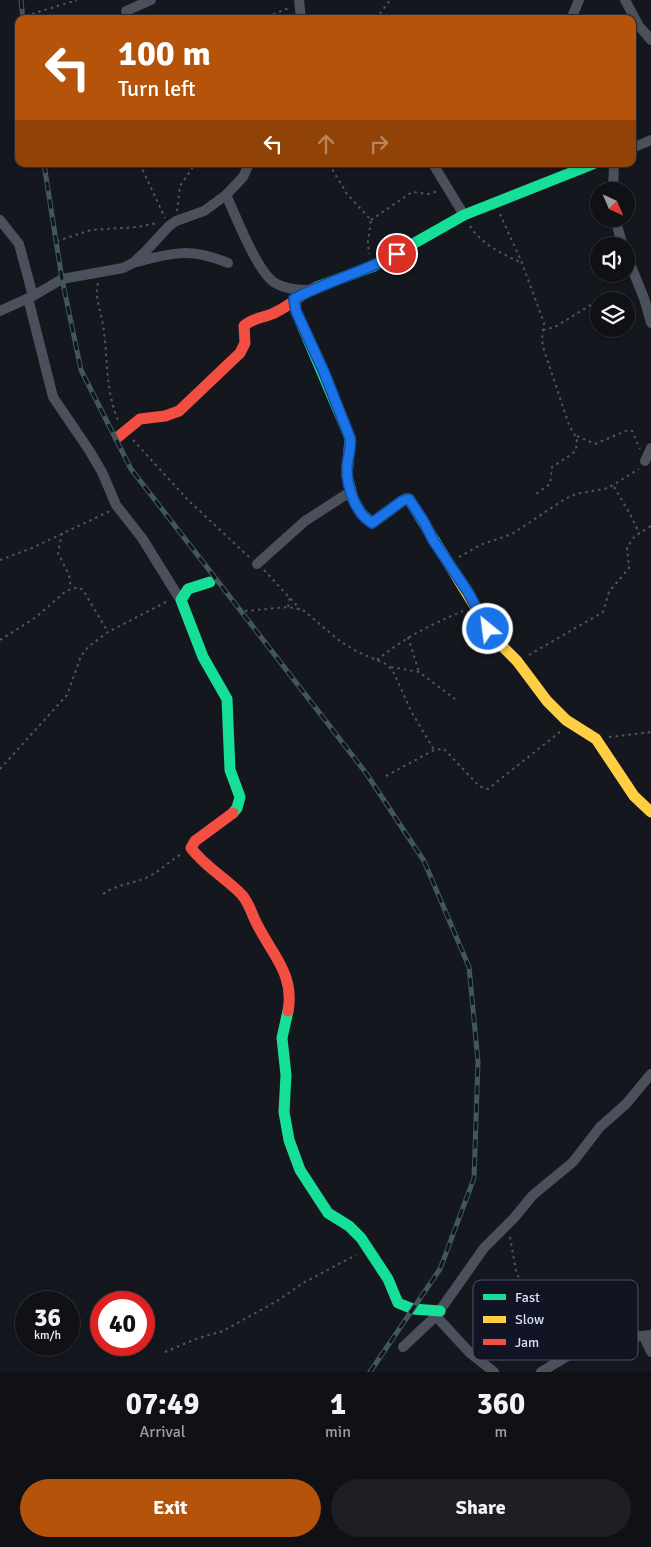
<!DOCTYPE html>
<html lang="en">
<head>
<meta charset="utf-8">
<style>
	:root { --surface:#101116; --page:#1e1f23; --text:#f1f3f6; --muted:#9c9da1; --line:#303135; --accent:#b45309 }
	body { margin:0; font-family:Signika,sans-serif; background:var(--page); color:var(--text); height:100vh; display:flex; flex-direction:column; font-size:19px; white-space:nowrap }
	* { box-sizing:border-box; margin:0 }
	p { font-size:16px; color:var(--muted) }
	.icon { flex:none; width:28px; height:28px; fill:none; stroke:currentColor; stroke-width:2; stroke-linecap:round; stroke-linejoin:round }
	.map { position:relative; height:1372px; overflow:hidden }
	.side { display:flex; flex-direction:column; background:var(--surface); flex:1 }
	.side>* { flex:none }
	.hud { position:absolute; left:15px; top:15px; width:621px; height:152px; border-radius:10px; box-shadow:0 1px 4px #0004,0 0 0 1px var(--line); background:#b45309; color:#fff; overflow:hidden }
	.needle { width:32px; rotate:136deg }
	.controls { position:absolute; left:590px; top:182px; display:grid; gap:10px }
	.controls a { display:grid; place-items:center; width:45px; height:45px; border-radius:50%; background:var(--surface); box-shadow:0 1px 4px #0004,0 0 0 1px var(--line); font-size:25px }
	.speed { position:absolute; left:15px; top:1291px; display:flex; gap:10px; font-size:25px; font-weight:700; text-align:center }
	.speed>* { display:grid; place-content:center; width:65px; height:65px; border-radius:50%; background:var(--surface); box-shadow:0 1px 4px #0004,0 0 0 1px var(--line); line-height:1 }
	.speed small { font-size:12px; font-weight:400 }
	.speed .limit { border:8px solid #d22; background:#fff; color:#111 }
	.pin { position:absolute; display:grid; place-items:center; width:42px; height:42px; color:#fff; margin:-21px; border:2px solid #fff; border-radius:50%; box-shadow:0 1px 5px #0007 }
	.me { position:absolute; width:55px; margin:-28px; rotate:331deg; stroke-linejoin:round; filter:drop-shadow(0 0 4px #0008) }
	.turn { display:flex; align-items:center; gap:18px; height:105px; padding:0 20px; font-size:22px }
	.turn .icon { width:65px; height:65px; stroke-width:2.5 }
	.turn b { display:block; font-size:35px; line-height:42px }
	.lanes { display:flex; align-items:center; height:48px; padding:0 20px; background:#0003; justify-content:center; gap:25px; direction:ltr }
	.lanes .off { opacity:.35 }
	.eta { display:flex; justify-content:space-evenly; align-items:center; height:85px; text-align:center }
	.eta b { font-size:30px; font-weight:700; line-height:35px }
	.action { display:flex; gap:10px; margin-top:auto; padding:10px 20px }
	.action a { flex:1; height:58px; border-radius:30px; background:var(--accent); color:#fff; font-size:20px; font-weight:700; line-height:58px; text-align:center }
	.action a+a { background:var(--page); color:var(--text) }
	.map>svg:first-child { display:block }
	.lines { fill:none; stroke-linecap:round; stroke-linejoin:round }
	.path { stroke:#4a5a5d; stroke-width:2; stroke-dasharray:2.5 4; stroke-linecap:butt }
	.street { stroke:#4b505d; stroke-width:10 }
	.fast { stroke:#16e098; stroke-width:11 }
	.slow { stroke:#ffcf43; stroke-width:11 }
	.jam { stroke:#f24e42; stroke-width:11 }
	.rail-casing { stroke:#40585a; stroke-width:5 }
	.rail { stroke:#111422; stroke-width:3; stroke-dasharray:9; stroke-linecap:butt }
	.route-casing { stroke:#114b97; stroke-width:12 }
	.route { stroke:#1a73e8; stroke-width:9 }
	.key { fill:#111422; stroke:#4c5163; stroke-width:1 }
	.key-label { font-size:14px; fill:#d7dffa }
</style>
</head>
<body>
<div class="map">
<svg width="651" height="1372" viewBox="0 0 651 1372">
	<rect width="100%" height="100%" fill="#15171e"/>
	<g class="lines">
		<g class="path">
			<path d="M 32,14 L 77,0"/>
			<path d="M 261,19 L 289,8"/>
			<path d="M 376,19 L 390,0"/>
			<path d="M 140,164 L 165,218"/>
			<path d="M 329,164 L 347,194 L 371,220 L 368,241 L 369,254"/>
			<path d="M 177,211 L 180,186 L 195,164"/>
			<path d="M 500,214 L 522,263 L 544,323 L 542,339 L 543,347 L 569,425 L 577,439 L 576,450 L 572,454 L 552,467 L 550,484 L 536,494"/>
			<path d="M 371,220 L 412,192 L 428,194 L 439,191"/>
			<path d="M 470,226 C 482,245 503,254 522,263"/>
			<path d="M 57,241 L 91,230 L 137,227 L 157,223"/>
			<path d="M 98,283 C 94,296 101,311 103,325 C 108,356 105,390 118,420"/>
			<path d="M 626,305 L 637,309"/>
			<path d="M 543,330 L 555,327 L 597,301 L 605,299 L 617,301"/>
			<path d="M 577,436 L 595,444 L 628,430 L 632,431 L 640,449"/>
			<path d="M 133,440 L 189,501 L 249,557"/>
			<path d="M 614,487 L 630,514 L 639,533"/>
			<path d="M 62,533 L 58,553 L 69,575 L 71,588"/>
			<path d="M 459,557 L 480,545 L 512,534 L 565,499 L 576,494 L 608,488 L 639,469"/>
			<path d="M 0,560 L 32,548 L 110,511"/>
			<path d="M 264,570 L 300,609"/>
			<path d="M 288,607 L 290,597"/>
			<path d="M 245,611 L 288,607 L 303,610 L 341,642 L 358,652 L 388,665 L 394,673 L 411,711 L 434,750"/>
			<path d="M 408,637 L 419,672"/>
			<path d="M 0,640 L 35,618 L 66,591 L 78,587 L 83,590 L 108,632"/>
			<path d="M 529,655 L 603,612 L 609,592 L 629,568 L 627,547 L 635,536 L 651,526"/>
			<path d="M 377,660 C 405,637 430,625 463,611"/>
			<path d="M 391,667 L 419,672 L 455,699"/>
			<path d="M 609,737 L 651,732"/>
			<path d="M 0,769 L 67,695 L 81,656 L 88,647 L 108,632 L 168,601"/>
			<path d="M 386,776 L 434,750 L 444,749 L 479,786 L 488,789 L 561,731"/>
			<path d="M 103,894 C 117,884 133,884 148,877 C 160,871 170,861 181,854"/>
			<path d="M 510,1237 L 516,1271 L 532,1309 L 543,1359"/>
			<path d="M 165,1352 L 196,1339 L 223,1331 L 277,1301 L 303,1283 L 356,1255"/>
		</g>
		<g class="street">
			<path d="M 299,0 L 301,19"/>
			<path d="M 625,0 L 639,26 L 651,40"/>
			<path d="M 126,11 L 151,0"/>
			<path d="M 571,19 L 579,0"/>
			<path d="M 632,148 L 651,140"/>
			<path d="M 433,164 L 464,215"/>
			<path d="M 613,191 L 614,164"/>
			<path d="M 226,195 C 236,216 257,272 275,283 C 285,289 297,290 309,290"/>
			<path d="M 615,219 L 623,246"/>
			<path d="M 0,220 L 19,244 L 33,296"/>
			<path d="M 626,254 L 644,298 L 651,323"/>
			<path d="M 137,262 C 174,252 192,248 228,263"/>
			<path d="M 28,298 L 53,397 L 89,450 L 102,472 L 116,505 L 142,538 L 178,596"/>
			<path d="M 0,311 L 33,296 L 62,279 L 123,268 L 133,263 L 146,251 L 169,226 L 176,221 L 204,211 L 226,195 L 243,177 L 249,164"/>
			<path d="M 645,461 L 651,448"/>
			<path d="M 257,564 L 305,521 L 350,492"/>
			<path d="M 436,1316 L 470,1353 L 494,1372"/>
			<path d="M 644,1337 L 651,1352"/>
			<path d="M 403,1347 L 436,1316 L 484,1248 L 514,1218 L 533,1195 L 573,1162 L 600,1127 L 626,1104 L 651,1074"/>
			<path d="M 541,1372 L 584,1346 L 622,1338 L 651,1335"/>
		</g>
		<g class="fast">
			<path d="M 317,287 L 374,266 L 464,215 L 593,164"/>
			<path d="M 294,299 L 296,311 L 350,438 L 347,476 L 353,499 L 361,513 L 372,523 L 402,501 L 406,499 L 410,501 L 441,551"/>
			<path d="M 210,582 L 188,589 L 181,600 L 203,657 L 227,699 L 230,770 L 240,797 L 237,808 L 233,813"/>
			<path d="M 288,1011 L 282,1038 L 286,1075 L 284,1112 L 289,1140 L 300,1170 L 328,1213 L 349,1226 L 361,1238 L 388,1279 L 398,1303 L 413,1309 L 440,1311"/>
		</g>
		<path class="slow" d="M 441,551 L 495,639 L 517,661 L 547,701 L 566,720 L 596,739 L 634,796 L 651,812"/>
		<g class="jam">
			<path d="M 118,437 L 140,419 L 165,416 L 179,411 L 240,353 L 245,343 L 244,326 C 253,317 266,318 276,312 C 291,305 302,293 317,287"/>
			<path d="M 233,813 L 195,841 L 191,848 C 205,867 226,878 242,895 C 250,904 252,916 258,926 C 272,954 295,975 288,1011"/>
		</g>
		<defs>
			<g id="rail">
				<path d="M 21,0 L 23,19"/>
				<path d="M 44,164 L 62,279 L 81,370 L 131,469 L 366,773 L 424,861 L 469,967 L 478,1062 L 474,1178 L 440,1269 L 370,1372"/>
			</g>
		</defs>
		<use href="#rail" class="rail-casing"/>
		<use href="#rail" class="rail"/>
	</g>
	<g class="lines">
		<defs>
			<path id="route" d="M 397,254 C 364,272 327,281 294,299 L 296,311 L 324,372 L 350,438 C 352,449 347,457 347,469 C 347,487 355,513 372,523 L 402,501 L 409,499 L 424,522 L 433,540 L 468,592 L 488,629"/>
		</defs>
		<use href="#route" class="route-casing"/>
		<use href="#route" class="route"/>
	</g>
	<rect x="473" y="1280" width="165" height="80" rx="8" class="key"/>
	<rect x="483" y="1294" width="23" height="6" fill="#16e098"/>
	<rect x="483" y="1316" width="23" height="7" fill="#ffcf43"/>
	<rect x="483" y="1339" width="23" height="6" fill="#f24e42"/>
	<g class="key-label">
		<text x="515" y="1302">Fast</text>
		<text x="515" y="1324">Slow</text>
		<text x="515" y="1347">Jam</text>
	</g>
</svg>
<div class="controls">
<a><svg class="needle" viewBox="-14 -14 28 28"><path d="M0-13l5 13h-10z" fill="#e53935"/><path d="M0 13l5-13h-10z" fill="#9c9da1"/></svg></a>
<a><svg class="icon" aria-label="sound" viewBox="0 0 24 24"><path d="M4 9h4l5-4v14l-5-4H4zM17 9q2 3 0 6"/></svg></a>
<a><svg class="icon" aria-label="layers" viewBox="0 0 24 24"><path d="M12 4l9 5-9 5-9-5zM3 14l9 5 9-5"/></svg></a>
</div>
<div class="speed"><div>36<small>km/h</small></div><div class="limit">40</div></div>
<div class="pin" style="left:397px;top:254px;background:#d93025"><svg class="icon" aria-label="arrive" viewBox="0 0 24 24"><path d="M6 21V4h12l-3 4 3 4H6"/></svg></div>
<svg class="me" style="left:488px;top:629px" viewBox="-20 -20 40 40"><circle r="17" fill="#1a73e8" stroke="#fff" stroke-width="3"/><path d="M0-11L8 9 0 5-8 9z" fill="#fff"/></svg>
<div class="hud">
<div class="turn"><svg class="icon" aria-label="left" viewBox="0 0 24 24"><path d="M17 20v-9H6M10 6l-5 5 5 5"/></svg><div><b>100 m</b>Turn left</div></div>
<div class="lanes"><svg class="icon" aria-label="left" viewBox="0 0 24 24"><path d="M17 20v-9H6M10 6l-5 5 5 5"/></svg><svg class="icon off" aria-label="ahead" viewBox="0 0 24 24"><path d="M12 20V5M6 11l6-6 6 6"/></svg><svg class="icon off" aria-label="right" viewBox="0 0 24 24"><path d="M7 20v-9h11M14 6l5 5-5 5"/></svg></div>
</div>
</div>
<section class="side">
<div class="eta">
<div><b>07:49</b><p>Arrival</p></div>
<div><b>1</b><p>min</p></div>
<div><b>360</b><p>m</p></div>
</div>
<div class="action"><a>Exit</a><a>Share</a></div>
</section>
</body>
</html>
